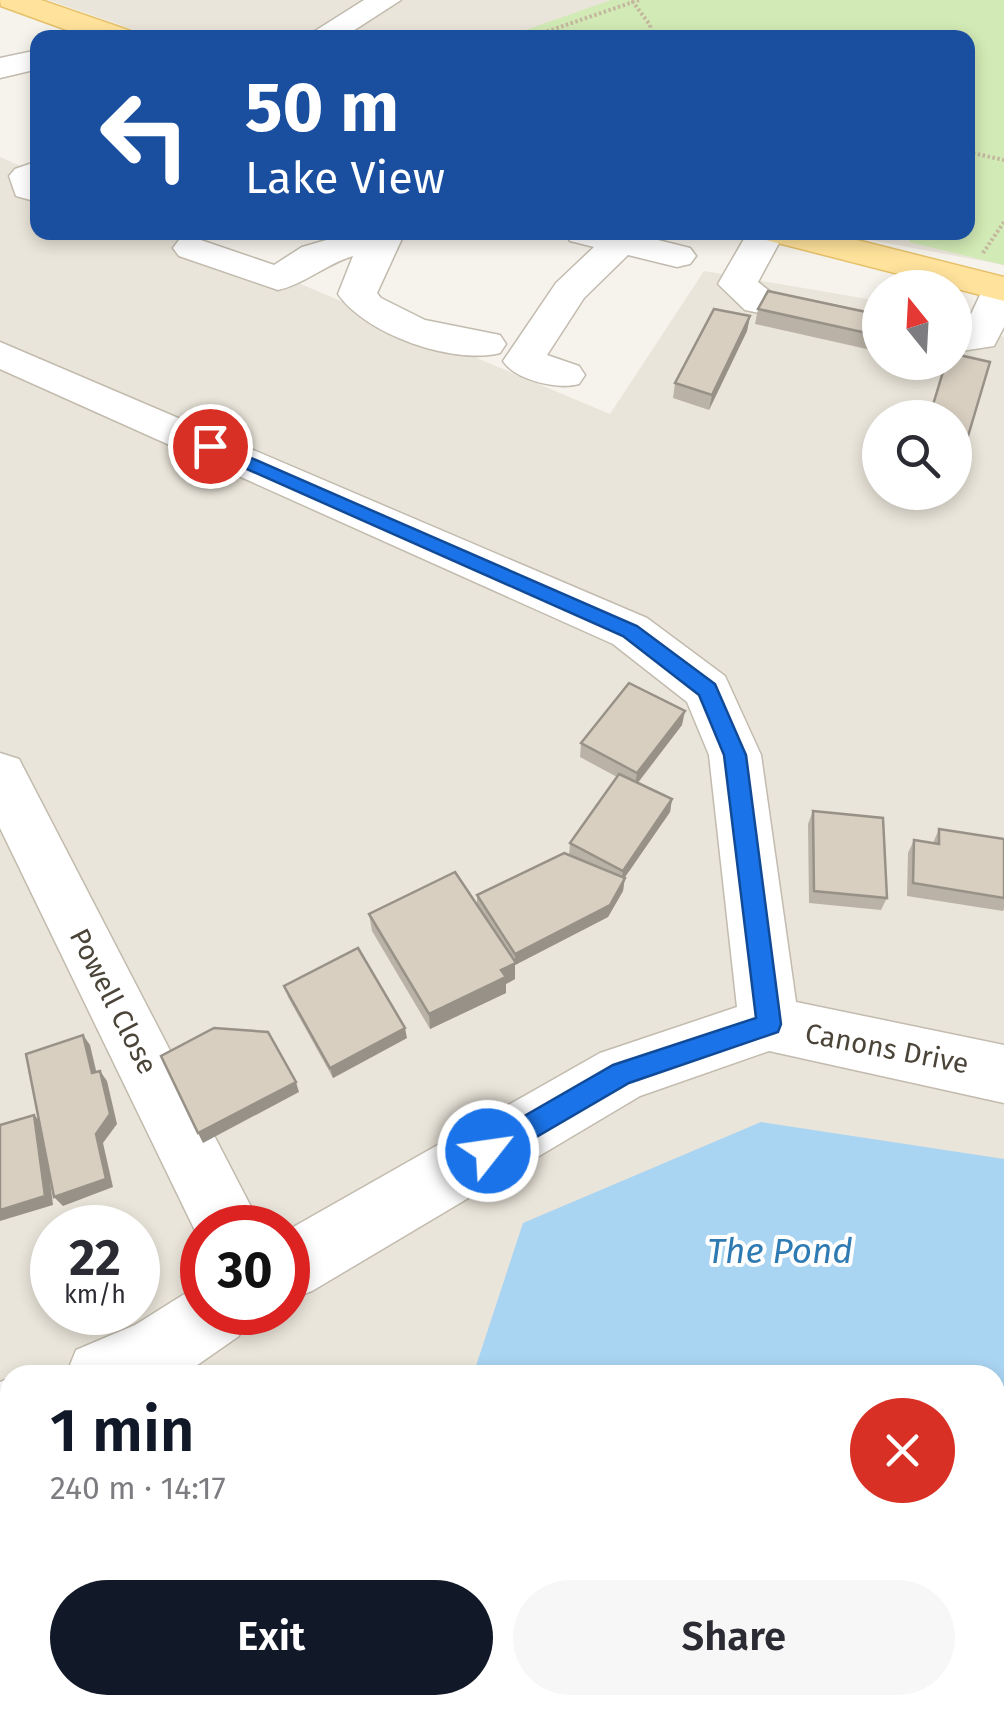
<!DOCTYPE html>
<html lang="en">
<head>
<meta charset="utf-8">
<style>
	:root { --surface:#fff; --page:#f7f7f7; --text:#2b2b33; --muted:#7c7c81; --accent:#111827 }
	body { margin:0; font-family:"Fira Sans",sans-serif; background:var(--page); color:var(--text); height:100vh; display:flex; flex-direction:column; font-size:38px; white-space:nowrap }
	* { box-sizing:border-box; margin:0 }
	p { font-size:32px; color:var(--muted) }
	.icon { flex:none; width:55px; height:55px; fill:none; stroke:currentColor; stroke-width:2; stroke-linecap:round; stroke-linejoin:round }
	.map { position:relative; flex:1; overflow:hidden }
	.drawer { position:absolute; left:0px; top:1365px; width:1005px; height:350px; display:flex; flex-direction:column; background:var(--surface); border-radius:30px 30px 0 0; box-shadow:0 5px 15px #0003 }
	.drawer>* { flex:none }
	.banner { position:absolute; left:30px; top:30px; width:945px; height:210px; border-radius:20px; box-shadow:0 5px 15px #0003; background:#1a4fa0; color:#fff; overflow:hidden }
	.needle { width:65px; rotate:342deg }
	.fabs { position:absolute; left:862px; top:270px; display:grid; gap:20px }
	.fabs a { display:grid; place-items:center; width:110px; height:110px; border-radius:50%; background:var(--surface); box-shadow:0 5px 15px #0003; font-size:50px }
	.speed { position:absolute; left:30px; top:1205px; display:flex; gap:20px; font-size:50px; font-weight:700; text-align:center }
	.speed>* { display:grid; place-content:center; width:130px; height:130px; border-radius:50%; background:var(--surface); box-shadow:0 5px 15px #0003; line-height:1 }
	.speed small { font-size:25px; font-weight:400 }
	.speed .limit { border:15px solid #d22; background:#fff; color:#111 }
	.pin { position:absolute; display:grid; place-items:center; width:85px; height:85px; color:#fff; margin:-42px; border:5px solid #fff; border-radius:50%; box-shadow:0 2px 10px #0007 }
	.me { position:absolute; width:110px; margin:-55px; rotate:60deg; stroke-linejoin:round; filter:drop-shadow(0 0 8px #0008) }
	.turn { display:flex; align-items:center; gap:35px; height:210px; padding:0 50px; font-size:45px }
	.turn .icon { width:130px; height:130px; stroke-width:2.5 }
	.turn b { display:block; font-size:70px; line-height:85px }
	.round { display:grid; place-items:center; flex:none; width:105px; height:105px; border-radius:52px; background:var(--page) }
	.headline { display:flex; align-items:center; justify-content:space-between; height:170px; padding:0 50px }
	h1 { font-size:60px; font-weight:600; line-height:75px; color:var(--accent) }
	.button { display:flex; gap:20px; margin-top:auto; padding:20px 50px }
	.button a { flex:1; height:115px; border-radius:60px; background:var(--accent); color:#fff; font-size:40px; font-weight:600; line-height:115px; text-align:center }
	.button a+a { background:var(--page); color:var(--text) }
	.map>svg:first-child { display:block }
	.residential { fill:#eae5da; fill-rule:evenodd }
	.green { fill:#d2eab5 }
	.water { fill:#a9d4f2 }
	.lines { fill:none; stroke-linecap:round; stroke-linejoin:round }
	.minor-casing { stroke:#c2bbae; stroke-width:3 }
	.major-casing { stroke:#e6c16a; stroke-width:3 }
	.path { stroke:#c4b79f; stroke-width:4; stroke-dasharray:2.5 2.5; stroke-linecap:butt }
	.minor { fill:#fff; fill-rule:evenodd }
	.major { fill:#ffe39c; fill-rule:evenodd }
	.wall { fill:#bab2a6 }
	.shaded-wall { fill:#979187 }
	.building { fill:#d8cfc1; stroke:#979187; stroke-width:2.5 }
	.route { fill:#1a73e8; stroke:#114b97; stroke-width:2.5 }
	.labels { text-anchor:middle; stroke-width:8; stroke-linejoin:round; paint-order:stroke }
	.street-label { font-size:28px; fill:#4b4439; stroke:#fff }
	.near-water-label { font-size:35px; font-style:italic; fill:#2e7ab2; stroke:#fff }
</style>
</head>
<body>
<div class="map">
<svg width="1004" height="1715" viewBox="0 0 1004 1715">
	<rect width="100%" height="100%" fill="#f6f3ec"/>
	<g class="residential">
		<path d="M 48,0 L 1004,0 L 1004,265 L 833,233 L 968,232 L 968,38 L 158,38 Z"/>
		<path d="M 0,157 L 37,173 L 38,232 L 179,233 L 610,414 L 704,271 L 880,301 L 880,362 L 955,362 L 955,322 L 1004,337 L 1004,1715 L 0,1715 ZM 880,418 L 955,418 L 955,492 L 880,492 ZM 52,1228 L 138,1228 L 138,1312 L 52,1312 ZM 202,1228 L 288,1228 L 288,1312 L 202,1312 ZM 10,1375 L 995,1375 L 995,1705 L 10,1705 Z"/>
	</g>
	<path class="green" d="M 611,0 L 1004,0 L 1004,265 L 909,242 L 914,233 L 968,232 L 968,38 L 506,37 Z"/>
	<path class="water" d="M 761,1122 L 1004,1159 L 1004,1629 L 995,1629 L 995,1375 L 473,1375 L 523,1223 Z"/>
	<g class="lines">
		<defs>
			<g id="minor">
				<path d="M 364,0 L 401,0 L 342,38 L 304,38 Z"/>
				<path d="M 38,50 L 38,69 L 0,78 L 0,58 Z"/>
				<path d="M 38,161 L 38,202 L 16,196 L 9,176 L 15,169 Z"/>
				<path d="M 354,232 L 405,232 L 377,293 L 381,298 L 425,320 L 500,335 L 506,344 L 500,353 C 453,365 365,334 338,294 L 353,256 C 326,264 305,284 278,290 L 179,256 L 173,248 L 179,240 L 192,237 L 274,265 L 302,247 Z"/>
				<path d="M 626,232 L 690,248 L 696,256 L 690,264 L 677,267 L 628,255 L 584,298 L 547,355 L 579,366 L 585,375 L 579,384 C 558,390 515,380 503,361 L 556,283 L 594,247 L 570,241 L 565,232 Z"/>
				<path d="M 748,232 L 785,232 L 758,282 L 772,293 L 880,315 L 880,339 L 745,310 L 718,284 Z"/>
				<path d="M 1004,277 L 1004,327 L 994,346 L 955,352 L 955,328 L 965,327 L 987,280 Z"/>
				<path d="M 0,342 L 647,618 L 725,676 L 761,755 L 796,1002 L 1004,1045 L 1004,1103 L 769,1051 L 640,1096 L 312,1291 L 288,1300 L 288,1230 L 600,1053 L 737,1007 L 709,755 L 687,702 L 613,644 L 0,369 Z"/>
				<path d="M 0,753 L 19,759 L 262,1228 L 202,1228 L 202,1245 L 0,828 Z"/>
				<path d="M 202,1283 L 202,1312 L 249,1312 L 239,1336 L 183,1375 L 66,1375 L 76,1350 L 135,1325 Z"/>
				<path d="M 10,1378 L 10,1450 L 0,1454 L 0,1382 Z"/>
				<path d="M 0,1477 L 10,1481 L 10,1590 L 0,1585 Z"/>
				<path d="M 10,1705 L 90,1705 L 93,1715 L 13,1715 Z"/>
			</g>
			<g id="major">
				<path d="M 0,0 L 41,0 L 131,31 L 135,38 L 89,38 L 1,6 Z"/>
				<path d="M 761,232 L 825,232 L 1004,277 L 1004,301 L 766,240 Z"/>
			</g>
		</defs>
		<use href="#minor" class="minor-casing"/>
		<use href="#major" class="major-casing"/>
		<g class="path">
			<path d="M 639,0 L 633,2 L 650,25 L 652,38"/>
			<path d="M 528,38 L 633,2"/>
			<path d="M 968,152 L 1004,160"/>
			<path d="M 983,253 L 1004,222"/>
		</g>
		<use href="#minor" class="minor"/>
		<use href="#major" class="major"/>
	</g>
	<g class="wall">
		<path d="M 758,309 L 880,315 L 880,352 L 755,324 Z"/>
		<path d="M 750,316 L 747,331 L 709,410 L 673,398 L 675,383 Z"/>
		<path d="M 926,492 L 950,492 L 947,501 Z"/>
		<path d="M 682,725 L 638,783 L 672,799 L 670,812 L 624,878 L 623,891 L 608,917 L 515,965 L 515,979 L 506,984 L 506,993 L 430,1029 L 372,931 L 369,914 L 477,906 L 477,895 L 569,855 L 570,843 L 617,777 L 580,757 L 581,743 Z"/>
		<path d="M 813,811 L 887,898 L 881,910 L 809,903 L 808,824 Z"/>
		<path d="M 939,829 L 1004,839 L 1004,909 L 1003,911 L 907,896 L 908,853 L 914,840 L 933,843 Z"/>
		<path d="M 284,986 L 407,1038 L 333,1078 L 288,997 Z"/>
	</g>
	<g class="shaded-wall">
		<path d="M 750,316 L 747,331 L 709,410 L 712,395 Z"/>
		<path d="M 685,711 L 682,725 L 635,786 L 637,773 Z"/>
		<path d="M 672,799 L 670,812 L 621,883 L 623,871 Z"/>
		<path d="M 625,878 L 623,891 L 608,917 L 515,965 L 515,979 L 506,984 L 506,993 L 430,1029 L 429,1014 L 515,963 L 515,954 Z"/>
		<path d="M 405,1028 L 407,1038 L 333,1078 L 330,1068 Z"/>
		<path d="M 83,1035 L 90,1045 L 99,1083 L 92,1073 Z"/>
		<path d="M 100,1071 L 107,1081 L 117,1124 L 103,1143 L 113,1187 L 63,1206 L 54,1197 Z"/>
		<path d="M 296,1082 L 299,1092 L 203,1143 L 198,1133 Z"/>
		<path d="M 34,1115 L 43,1124 L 53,1205 L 0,1221 L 0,1210 Z"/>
	</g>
	<g class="building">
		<path d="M 768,291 L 880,315 L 880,336 L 758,309 Z"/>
		<path d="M 714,309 L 750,316 L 712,395 L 675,383 Z"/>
		<path d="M 955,354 L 990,362 L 955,480 L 955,418 L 929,418 L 946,362 L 955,362 Z"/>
		<path d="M 629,683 L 685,711 L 637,773 L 581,743 Z"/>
		<path d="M 619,774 L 672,799 L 623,871 L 570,843 Z"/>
		<path d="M 813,811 L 883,818 L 887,898 L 814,891 Z"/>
		<path d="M 939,829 L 1004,839 L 1004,898 L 913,883 L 914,840 L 939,844 Z"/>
		<path d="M 564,853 L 625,878 L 610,905 L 515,954 L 477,895 Z"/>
		<path d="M 455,872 L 516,963 L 501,970 L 506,977 L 429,1014 L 369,914 Z"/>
		<path d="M 358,948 L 405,1028 L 330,1068 L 284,986 Z"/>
		<path d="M 214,1028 L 268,1032 L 296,1082 L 198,1133 L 161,1056 Z"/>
		<path d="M 83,1035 L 92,1073 L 100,1071 L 110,1114 L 96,1134 L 106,1179 L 54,1197 L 26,1054 Z"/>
		<path d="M 34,1115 L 45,1196 L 0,1210 L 0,1125 Z"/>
	</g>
	<path class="route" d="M 210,440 L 637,626 L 715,684 L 746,755 L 781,1024 L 778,1032 L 629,1083 L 497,1160 L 488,1163 L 479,1160 L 475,1151 L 479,1142 L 613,1065 L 756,1018 L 724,755 L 699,695 L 623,636 L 204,450 L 201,446 Z"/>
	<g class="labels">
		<g class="street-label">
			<text transform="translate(114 1001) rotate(63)" y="10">Powell Close</text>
			<text transform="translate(887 1048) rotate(11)" y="10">Canons Drive</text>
		</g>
		<g class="near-water-label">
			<text x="780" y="1263">The Pond</text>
		</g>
	</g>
</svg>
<div class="fabs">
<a><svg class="needle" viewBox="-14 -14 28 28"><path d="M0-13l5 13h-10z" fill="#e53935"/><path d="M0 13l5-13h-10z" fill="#7c7c81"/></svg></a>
<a><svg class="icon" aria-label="search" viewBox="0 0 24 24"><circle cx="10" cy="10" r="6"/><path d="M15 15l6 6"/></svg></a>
</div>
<div class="speed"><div>22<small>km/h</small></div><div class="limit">30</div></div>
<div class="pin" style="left:210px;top:446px;background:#d93025"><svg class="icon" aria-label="arrive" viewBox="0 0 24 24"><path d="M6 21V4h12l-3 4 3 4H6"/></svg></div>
<svg class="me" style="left:488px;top:1151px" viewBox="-20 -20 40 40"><circle r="17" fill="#1a73e8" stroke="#fff" stroke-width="3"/><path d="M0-11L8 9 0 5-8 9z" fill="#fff"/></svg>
<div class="banner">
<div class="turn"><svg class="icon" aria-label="left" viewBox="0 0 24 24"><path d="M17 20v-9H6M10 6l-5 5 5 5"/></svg><div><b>50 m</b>Lake View</div></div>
</div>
<section class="drawer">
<div class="headline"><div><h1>1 min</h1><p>240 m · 14:17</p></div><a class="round" style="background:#d93025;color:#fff"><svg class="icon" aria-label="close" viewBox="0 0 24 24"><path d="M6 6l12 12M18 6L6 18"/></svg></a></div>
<div class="button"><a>Exit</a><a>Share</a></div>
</section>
</div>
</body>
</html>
